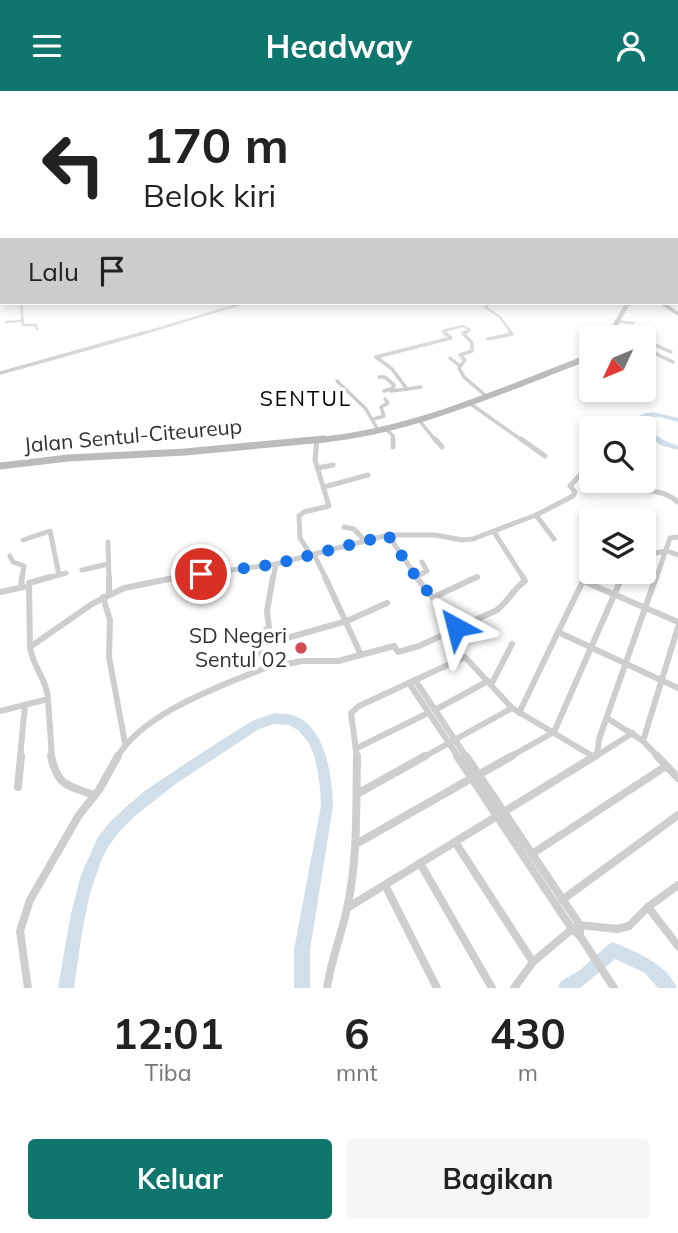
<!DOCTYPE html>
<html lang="id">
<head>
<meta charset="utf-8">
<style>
	:root { --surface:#fff; --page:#f6f6f6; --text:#222; --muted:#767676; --accent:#0f766e }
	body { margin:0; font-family:Mulish,sans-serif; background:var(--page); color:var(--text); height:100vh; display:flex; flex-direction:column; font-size:26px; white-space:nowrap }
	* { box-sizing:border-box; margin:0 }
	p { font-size:23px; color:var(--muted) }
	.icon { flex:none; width:38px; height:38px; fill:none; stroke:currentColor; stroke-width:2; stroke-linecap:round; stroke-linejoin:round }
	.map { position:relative; height:897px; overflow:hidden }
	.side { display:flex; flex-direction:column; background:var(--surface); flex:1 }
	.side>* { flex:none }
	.guide { position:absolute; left:0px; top:0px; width:679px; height:214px; box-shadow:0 4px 10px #0003; background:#fff; color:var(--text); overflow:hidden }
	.needle { width:46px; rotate:226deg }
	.fabs { position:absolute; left:579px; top:234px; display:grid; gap:14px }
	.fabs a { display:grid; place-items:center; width:77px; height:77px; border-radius:7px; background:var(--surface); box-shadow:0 4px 10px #0003; font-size:35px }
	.pin { position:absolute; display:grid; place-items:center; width:60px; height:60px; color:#fff; margin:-30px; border:4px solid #fff; border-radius:50%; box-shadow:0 2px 7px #0007 }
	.me { position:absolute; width:77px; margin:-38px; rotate:322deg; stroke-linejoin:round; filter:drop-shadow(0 0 5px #0008) }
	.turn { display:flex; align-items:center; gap:24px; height:147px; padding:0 28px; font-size:32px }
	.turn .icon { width:91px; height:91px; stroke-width:2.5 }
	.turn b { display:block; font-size:49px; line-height:60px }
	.then { display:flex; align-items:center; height:66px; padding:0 28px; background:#0003; gap:14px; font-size:26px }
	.eta { display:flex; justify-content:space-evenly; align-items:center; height:119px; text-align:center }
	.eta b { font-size:42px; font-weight:700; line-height:49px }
	.action { display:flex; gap:14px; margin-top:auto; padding:14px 28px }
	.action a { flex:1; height:80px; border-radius:7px; background:var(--accent); color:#fff; font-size:28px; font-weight:700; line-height:80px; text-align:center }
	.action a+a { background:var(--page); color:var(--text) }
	header { display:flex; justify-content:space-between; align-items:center; height:91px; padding:0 28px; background:var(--accent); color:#fff; font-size:32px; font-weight:700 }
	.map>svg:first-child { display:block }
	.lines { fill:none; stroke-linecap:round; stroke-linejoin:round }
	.river { fill:#d0dfe9; fill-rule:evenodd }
	.street-far4 { stroke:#cecece; stroke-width:2.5 }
	.street-far3 { stroke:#cecece; stroke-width:3.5 }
	.street-far2 { stroke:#cecece; stroke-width:5 }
	.street-far1 { stroke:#cecece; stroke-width:6 }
	.street { stroke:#cecece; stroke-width:8 }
	.secondary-far2 { stroke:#bbb; stroke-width:4.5 }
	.secondary-far1 { stroke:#bbb; stroke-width:6 }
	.secondary { stroke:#bbb; stroke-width:7 }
	.primary { fill:#a9a9a9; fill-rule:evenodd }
	.highway { fill:#989898; fill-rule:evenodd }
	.route { stroke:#1a73e8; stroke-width:12; stroke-dasharray:0 21.6 }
	.poi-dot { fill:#d04b56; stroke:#fff; stroke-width:2.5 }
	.labels { text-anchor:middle; stroke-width:7; stroke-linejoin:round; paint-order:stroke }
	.far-quarter-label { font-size:21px; letter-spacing:2px; fill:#000; stroke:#fff }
	.street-label { font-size:21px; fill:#313131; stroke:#fff }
	.poi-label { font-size:21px; fill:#313131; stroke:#fff; text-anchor:end }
</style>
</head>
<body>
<header><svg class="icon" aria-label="menu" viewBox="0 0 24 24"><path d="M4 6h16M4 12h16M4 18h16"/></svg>Headway<svg class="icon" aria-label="person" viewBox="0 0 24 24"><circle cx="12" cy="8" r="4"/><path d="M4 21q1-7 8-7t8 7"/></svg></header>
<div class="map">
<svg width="678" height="897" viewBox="0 0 678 897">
	<rect width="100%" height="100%" fill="#fff"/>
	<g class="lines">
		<g class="river">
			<path d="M 653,321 L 678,327 L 678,331 C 666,328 655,322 643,329 C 649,343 664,350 678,355 L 678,359 L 660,354 L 644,342 L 644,338 L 639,338 L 636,328 C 640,323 646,322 653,321 Z"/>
			<path d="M 275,622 C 280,623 287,622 292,624 C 326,634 332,685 333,715 L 310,859 L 310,897 L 294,897 L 294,859 L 321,715 L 320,698 L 318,681 L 314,664 L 309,652 L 299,640 L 289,634 L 275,633 L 259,638 L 177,692 L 135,725 L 119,741 L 108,756 L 101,770 L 90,802 L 82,841 L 74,897 L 58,897 L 71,822 L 81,784 L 98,746 L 110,731 L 126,716 L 146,699 L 192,668 L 252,630 Z"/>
			<path d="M 613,851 C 636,861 667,873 677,897 L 658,897 L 645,882 L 615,868 L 590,889 L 580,897 L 558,897 L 560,891 L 580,879 L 608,854 Z"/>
		</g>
		<g class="street-far4">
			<path d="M 21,212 L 23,234 L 36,234 L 37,238"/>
			<path d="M 484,212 L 487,214 L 485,216 L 500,226 L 512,243"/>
			<path d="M 616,230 L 633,232"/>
			<path d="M 6,231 L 22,230"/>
			<path d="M 443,240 L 463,235 L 470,239 L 463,243"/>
			<path d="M 443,240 L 446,243"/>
			<path d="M 141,243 L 244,212"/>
		</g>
		<g class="street-far3">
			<path d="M 466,241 L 463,242 L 472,252 L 472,260 L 460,264 L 465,269 L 459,277 L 464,286 L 486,305"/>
			<path d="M 488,248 L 512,243 L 510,241"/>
			<path d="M 644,249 L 671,261"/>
			<path d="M 644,257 L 673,271"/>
			<path d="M 376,266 L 451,247 L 444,241"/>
			<path d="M 376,266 L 392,278 L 407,298 L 421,296"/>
			<path d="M 450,267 L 460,275"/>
			<path d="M 0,282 L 147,241"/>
			<path d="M 379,286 L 385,286 L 394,294 L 391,300 L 407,298"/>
			<path d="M 337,290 L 366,318 L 378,339"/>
			<path d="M 384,300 L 394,297"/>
			<path d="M 468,311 L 523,350"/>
			<path d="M 374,328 L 384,325 L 381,316 L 388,312 L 385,308"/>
			<path d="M 418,328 L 436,350"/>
			<path d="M 386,338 L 393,345 L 393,350"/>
		</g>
		<g class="street-far2">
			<path d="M 393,348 L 393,356"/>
			<path d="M 435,348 L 442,356"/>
			<path d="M 521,348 L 545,365"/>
			<path d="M 318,377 L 333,374"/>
			<path d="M 603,390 C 628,405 656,392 678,411"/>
			<path d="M 324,396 L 368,384"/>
			<path d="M 536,424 L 554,448"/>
			<path d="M 344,436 L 354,438 L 365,450"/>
			<path d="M 494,441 L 524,488"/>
			<path d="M 388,444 L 418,488"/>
			<path d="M 23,449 L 50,440 L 59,484"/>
			<path d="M 108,451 L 109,488"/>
			<path d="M 314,463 L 326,488"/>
			<path d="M 311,464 L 300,447 L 299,425 L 304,421 L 329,415 L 315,369 L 317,349"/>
			<path d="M 644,464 L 667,460 L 678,464"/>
			<path d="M 10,465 L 13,471 L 24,475 L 22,488"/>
			<path d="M 82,479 L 108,473"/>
			<path d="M 416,486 L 427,480 L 422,471"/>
			<path d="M 44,488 L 66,482"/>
			<path d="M 166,488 L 276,473 L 388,444 L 435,444 L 462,449 L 473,448 L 536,424 L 573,405 L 575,401 L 570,395 L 580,384 L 592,381"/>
			<path d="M 273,488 L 276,473"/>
			<path d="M 473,488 L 477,486"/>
			<path d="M 584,488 L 592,471"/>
			<path d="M 621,488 L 624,481"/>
			<path d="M 656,488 L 670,447 L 678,446"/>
		</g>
		<g class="street-far1">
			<path d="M 109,486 L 109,502"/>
			<path d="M 273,486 L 267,520 L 269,536 L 257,547 L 265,577 L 302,570 L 338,570 L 394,555 L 398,561 L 419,555 L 497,519 C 510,509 510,501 525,490 L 523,486"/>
			<path d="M 325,486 L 361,564"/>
			<path d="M 416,486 L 456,536"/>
			<path d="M 585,486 L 583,490 L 678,531"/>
			<path d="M 21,496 L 22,486"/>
			<path d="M 0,501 L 24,496"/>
			<path d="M 103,506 L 110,529 L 109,566 L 125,652"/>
			<path d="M 434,506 L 477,486"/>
			<path d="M 558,541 L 583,490"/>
			<path d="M 280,549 L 347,530 L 387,512"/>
			<path d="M 30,556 L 29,492 L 50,486"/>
			<path d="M 415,589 L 467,667"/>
			<path d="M 409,592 L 459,667"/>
			<path d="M 491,594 L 512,553"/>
			<path d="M 48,608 L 52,667"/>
			<path d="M 435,619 L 488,590"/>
			<path d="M 0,620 L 48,608 C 47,588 32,575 30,556 L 92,513 L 124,497 L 179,486"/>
			<path d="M 519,622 L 558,541 L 678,597"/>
			<path d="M 607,627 L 643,650 L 659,667"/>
			<path d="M 643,650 L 678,536"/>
			<path d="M 357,657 L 428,622"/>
			<path d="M 597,664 L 599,648 L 656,486"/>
			<path d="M 20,667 L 25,614"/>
			<path d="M 117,667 C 141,623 220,595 265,577"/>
			<path d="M 357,667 L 351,622 L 359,615 L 465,566 L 512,617"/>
			<path d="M 422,667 L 512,617 L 594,666"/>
			<path d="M 508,667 L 554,641 L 622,486"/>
			<path d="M 593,667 L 633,642"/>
		</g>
		<g class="street">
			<path d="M 51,665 C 58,696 67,694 94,704"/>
			<path d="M 457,665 L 572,838 L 580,845 L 580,834 L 466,665"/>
			<path d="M 657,665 L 678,687"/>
			<path d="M 478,684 L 512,665"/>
			<path d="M 18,696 L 21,665"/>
			<path d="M 357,703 L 425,665"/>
			<path d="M 455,751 L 533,871"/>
			<path d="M 356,753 L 472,687"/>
			<path d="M 532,763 L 666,675"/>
			<path d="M 420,772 L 492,897"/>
			<path d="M 385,794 L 437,897"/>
			<path d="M 562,809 L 678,724"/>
			<path d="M 648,816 L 678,855"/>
			<path d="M 347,817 L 595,665"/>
			<path d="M 580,845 L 614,897"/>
			<path d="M 28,897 L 20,840 L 30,809 L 79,724 L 99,699 L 118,665"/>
			<path d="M 327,897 C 331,869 341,845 347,818 C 358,768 356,716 357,665"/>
			<path d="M 514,897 L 533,871 L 572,838 L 580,834 L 617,838 L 629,835 L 648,816 L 678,794"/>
		</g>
		<path class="secondary-far2" d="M 628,212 L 614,236 L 633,243"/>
		<g class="secondary-far1">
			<path d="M 628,241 L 634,243 L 635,247"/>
			<path d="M 303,350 C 404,345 499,300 592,265"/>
		</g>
		<path class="secondary" d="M 0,375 L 68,367 L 185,361 L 324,348"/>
		<g class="primary">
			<rect x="0" y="160" width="2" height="2"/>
			<path d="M 659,212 L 665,212 L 678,221 L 678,225 Z"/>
		</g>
		<path class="highway" d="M 2,170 L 2,174 L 0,175 L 0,171 Z"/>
	</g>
	<linearGradient id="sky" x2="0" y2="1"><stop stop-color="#9ec5e8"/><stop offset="0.56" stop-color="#fff"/><stop offset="1" stop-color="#fff" stop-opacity="0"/></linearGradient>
	<rect width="678" height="284" fill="url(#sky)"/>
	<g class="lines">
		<path class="route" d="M 201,483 L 276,473 L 388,444 L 416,486 L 456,536"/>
	</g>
	<circle class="poi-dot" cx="301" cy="557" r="7"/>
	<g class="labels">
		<g class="far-quarter-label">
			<text x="306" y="315">SENTUL</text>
		</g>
		<g class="street-label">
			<text transform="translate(133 345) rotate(-5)" y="7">Jalan Sentul-Citeureup</text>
		</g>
		<g class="poi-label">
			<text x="287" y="552">SD Negeri<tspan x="287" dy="24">Sentul 02</tspan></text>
		</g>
	</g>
</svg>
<div class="fabs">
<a><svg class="needle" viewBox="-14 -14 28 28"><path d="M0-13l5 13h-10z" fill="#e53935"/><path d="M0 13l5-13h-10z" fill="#767676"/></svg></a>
<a><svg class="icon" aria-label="search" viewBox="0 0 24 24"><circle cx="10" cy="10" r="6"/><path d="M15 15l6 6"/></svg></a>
<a><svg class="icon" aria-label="layers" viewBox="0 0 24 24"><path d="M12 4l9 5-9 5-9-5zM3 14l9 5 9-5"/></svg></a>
</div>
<div class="pin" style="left:201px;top:483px;background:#d93025"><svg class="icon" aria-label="arrive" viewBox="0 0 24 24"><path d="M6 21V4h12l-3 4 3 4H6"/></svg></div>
<svg class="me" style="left:456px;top:536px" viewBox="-20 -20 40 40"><path d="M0-17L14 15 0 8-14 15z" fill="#1a73e8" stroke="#fff" stroke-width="4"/></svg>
<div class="guide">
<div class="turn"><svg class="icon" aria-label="left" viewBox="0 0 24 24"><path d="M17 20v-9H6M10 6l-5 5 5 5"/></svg><div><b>170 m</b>Belok kiri</div></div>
<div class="then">Lalu<svg class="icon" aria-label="arrive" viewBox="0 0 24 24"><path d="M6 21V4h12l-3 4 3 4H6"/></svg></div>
</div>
</div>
<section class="side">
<div class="eta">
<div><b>12:01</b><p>Tiba</p></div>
<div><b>6</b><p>mnt</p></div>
<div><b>430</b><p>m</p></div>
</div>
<div class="action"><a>Keluar</a><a>Bagikan</a></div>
</section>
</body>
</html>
